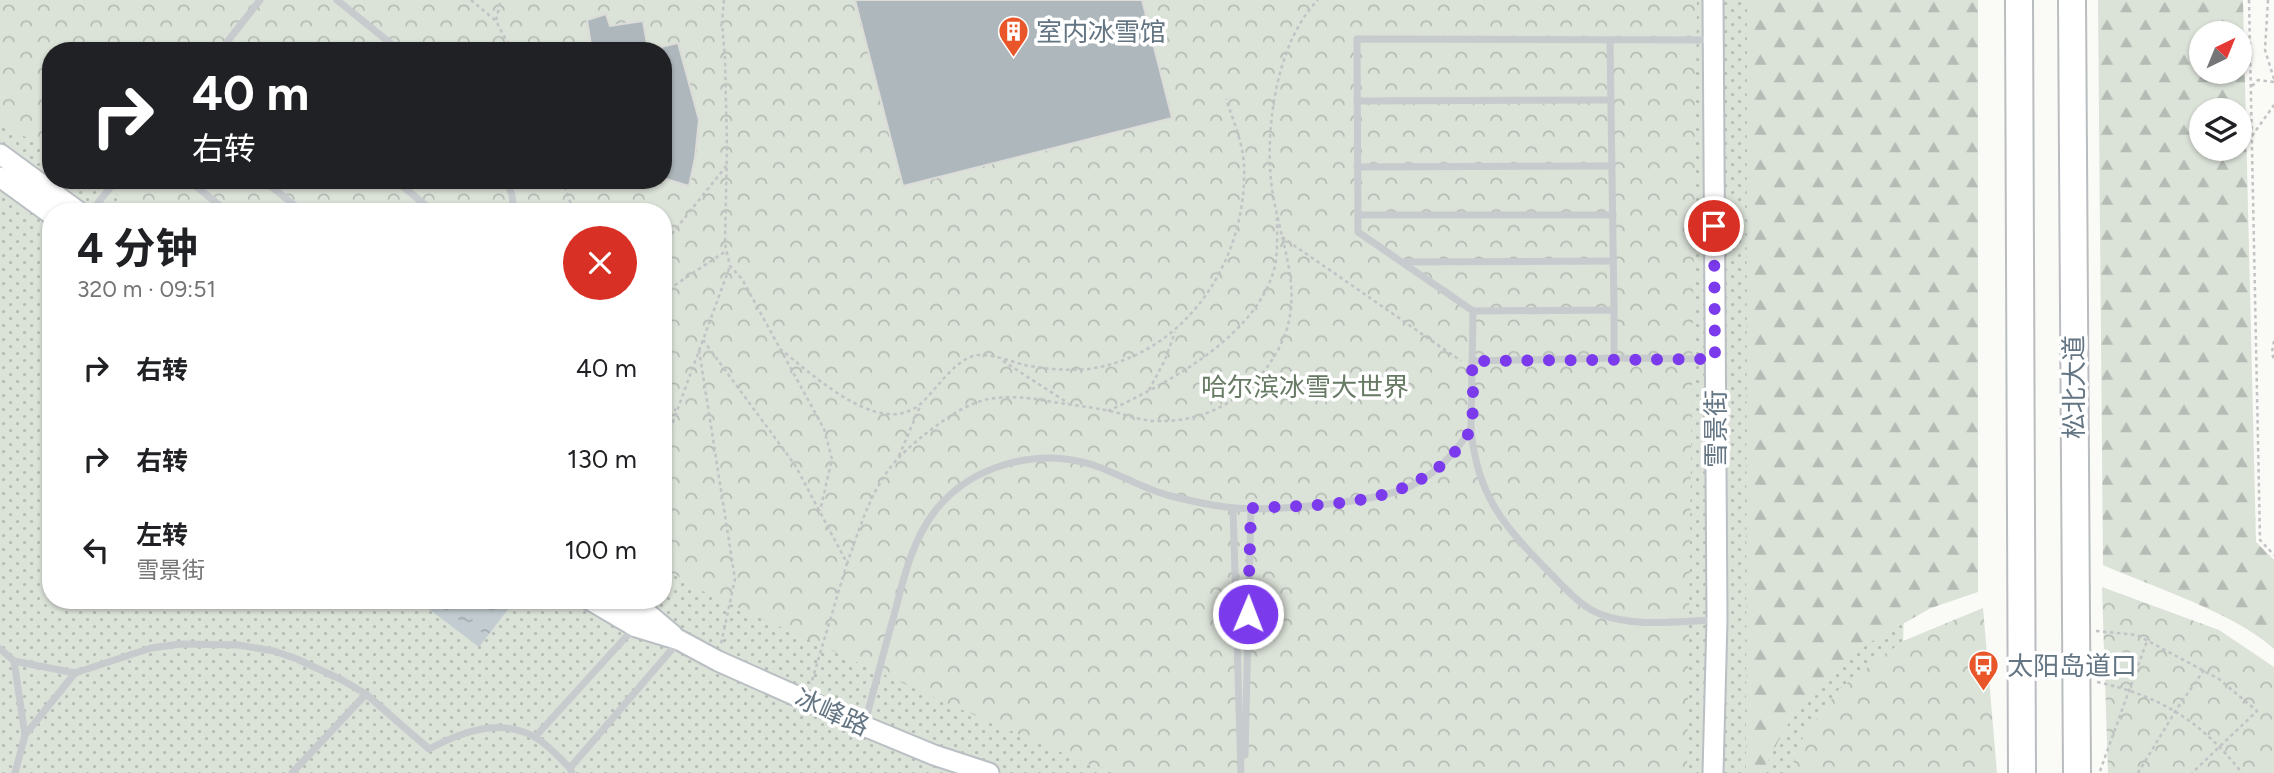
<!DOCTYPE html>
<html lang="zh">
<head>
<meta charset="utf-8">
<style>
	:root { --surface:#fff; --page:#f6f6f6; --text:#202124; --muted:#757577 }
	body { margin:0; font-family:Figtree,"Noto Sans SC",sans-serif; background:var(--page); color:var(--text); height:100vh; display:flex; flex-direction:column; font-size:26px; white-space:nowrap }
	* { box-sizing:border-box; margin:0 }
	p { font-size:23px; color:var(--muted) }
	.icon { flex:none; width:38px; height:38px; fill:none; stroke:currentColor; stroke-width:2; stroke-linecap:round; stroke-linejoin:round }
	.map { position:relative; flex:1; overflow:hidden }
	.drawer { position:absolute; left:42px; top:203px; width:630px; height:406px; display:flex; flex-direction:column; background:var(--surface); border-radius:28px; box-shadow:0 2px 5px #0004 }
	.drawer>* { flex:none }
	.top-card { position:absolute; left:42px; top:42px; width:630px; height:147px; border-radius:28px; box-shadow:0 2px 5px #0004; background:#202124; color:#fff; overflow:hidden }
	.needle { width:46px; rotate:43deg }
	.controls { position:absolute; left:2189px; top:21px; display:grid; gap:14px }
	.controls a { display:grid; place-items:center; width:63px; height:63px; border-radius:50%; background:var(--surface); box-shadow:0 2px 5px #0004; font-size:35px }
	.pin { position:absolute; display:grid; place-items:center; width:60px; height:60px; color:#fff; margin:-30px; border:4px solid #fff; border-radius:50%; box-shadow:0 2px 7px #0007 }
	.me { position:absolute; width:77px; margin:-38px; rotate:1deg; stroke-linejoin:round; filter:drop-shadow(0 0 5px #0008) }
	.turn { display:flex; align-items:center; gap:24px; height:147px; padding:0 35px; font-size:32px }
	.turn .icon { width:91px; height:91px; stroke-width:2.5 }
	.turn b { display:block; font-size:49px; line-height:60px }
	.round { display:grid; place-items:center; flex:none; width:74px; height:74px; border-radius:37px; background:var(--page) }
	.overview { display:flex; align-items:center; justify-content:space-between; height:119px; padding:0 35px }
	h1 { font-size:42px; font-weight:700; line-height:52px }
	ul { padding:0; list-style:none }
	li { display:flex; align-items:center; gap:21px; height:91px; padding:0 35px }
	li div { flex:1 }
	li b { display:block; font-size:26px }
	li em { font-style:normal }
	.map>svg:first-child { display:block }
	.grass { fill:url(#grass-dots); fill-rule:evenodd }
	.forest { fill:url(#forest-firs); fill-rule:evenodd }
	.park { fill:url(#park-crowns) }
	.water { fill:url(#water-ripples) }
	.building { fill:#aeb7bc; stroke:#dcdcd9; stroke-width:2 }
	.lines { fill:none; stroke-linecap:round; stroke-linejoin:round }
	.secondary-casing { stroke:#b9bfc3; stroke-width:23 }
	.highway-casing { stroke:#babdc0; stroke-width:30 }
	.path { stroke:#c1c3c5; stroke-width:2.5; stroke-dasharray:3.5 3.5; stroke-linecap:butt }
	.lane { stroke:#c7cbce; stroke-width:7 }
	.secondary { stroke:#fff; stroke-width:19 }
	.highway { stroke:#fff; stroke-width:26 }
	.route { stroke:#7c3aed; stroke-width:12; stroke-dasharray:0 21.6 }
	.labels { text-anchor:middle; stroke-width:7; stroke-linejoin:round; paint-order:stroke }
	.poi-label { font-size:26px; fill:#647583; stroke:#fff; text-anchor:start }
	.park-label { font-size:26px; fill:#677a63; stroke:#fff }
	.street-label { font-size:26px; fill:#647583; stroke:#fff }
</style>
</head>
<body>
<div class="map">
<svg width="2274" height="773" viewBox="0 0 2274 773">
	<defs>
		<pattern id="grass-dots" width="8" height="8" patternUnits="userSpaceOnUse" patternTransform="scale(1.75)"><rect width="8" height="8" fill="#dbe2d8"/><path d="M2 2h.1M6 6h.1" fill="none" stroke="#b5bcb5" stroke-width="1.8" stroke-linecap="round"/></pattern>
		<pattern id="forest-firs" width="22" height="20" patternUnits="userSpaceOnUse" patternTransform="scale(1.75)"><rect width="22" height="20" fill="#dbe2d8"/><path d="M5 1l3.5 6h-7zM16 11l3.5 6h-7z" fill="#b5bcb5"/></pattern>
		<pattern id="park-crowns" width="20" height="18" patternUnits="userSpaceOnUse" patternTransform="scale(1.75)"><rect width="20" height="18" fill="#dbe2d8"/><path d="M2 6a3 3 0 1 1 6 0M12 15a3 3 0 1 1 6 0" fill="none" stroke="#b5bcb5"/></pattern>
		<pattern id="water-ripples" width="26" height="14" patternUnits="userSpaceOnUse" patternTransform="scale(1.75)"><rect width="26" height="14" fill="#c2ccd1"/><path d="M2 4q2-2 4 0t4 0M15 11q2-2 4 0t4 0" fill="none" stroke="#a1aaaf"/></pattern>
	</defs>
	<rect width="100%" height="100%" fill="#fafaf7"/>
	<path class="grass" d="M 0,0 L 1914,0 L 1901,773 L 0,773 ZM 51,51 L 663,51 L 663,180 L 51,180 ZM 51,212 L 663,212 L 663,600 L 51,600 Z"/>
	<g class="forest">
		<path d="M 1747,0 L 1978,0 L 1978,592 L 1931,608 L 1869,643 L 1824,681 L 1785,728 L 1762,773 L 1746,773 Z"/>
		<path d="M 2098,0 L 2243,0 L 2256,542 L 2274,560 L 2274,649 C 2235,613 2153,587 2103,565 ZM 2202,33 L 2240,33 L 2240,72 L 2202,72 ZM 2202,110 L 2240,110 L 2240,149 L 2202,149 Z"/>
	</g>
	<g class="park">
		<path d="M 0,0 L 1697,0 L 1687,773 L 1124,773 L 1091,765 L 946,703 L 700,590 L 663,567 L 663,212 L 144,212 L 94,180 L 663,180 L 663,51 L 51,51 L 51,153 L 0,121 Z"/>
		<path d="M 2102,587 L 2219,630 L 2274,667 L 2274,773 L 2108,773 Z"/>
		<path d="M 1983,608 L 1997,773 L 1789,773 L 1803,737 L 1839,689 L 1903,641 Z"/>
	</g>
	<path class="water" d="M 417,600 L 499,600 L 509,608 L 479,647 Z"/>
	<g class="building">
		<path d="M 855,0 L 1142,0 L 1172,118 L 903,186 Z"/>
		<path d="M 606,14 L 610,26 L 643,21 L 648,50 L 678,43 L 699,120 L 695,158 L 689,186 L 663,178 L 663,51 L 592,51 L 587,20 Z"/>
	</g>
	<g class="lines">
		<defs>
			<g id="secondary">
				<path d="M 1713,0 L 1717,620 L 1713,773"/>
				<path d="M 0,154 L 79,212"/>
				<path d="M 0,177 L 51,214"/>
				<path d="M 590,600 L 636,627 L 679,640 L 718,661 L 864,726 L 934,755 L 989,773"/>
				<path d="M 625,600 L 647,613 L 673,635"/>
			</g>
			<g id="highway">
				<path d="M 2019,0 L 2022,773"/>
				<path d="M 2072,0 L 2077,773"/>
			</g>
		</defs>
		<use href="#secondary" class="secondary-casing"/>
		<use href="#highway" class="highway-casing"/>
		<g class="path">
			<path d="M 471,0 L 496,21 L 512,51"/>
			<path d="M 724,0 L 722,23 L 725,58 L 727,147 L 725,244 L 730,266 L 742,279 L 824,429 L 832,459 L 820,511"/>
			<path d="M 2249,0 L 2260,540 L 2274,555"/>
			<path d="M 2268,0 L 2265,50 L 2274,79"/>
			<path d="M 496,20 L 501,0"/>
			<path d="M 2252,86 L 2258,80 L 2274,82"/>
			<path d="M 2252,136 L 2274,105"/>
			<path d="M 562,180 L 574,212"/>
			<path d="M 1282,237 L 1461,361"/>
			<path d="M 663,245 L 727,165"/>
			<path d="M 663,293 L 726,251"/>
			<path d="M 703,340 L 795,465 L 847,563 L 811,684"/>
			<path d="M 2274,341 L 2272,352 L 2274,361"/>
			<path d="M 780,349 C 810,372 868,428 909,411 C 922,406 931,392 940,383 C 949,372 963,357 978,355 C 993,354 1010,361 1024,365 C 1045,369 1067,371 1088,369 C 1185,356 1248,260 1244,165 C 1243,143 1233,120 1226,99"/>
			<path d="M 699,350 L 735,579 L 721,644"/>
			<path d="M 1003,361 L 1068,403"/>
			<path d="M 1149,390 L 1165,360 L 1175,332"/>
			<path d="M 1108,411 C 1168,383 1258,336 1275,266 C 1278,250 1277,233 1277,217"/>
			<path d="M 663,419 L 676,409"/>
			<path d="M 663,449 L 730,266"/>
			<path d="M 899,456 L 921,404"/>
			<path d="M 847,564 C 858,533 868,499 887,472 C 898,456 914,443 929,431 C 947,418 967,403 989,399 C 1011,395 1031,398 1053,402 C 1072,405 1091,407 1110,411 C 1127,415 1144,422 1162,421 C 1206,421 1245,399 1270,363 C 1310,305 1284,257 1273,195 C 1263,137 1275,43 1318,0"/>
			<path d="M 2096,631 L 2137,635 L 2219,679 L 2257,711 L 2192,773"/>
			<path d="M 2097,682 C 2161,696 2202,722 2242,773"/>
			<path d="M 2100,771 L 2147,641"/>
			<path d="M 2138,773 L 2176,710 L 2204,670"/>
		</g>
		<g class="lane">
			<path d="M 337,0 L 400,51"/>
			<path d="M 1610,40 L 1614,310"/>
			<path d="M 220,51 L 260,0"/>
			<path d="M 1357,101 L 1611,100"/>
			<path d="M 1357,167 L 1612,166"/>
			<path d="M 188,180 L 228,212"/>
			<path d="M 263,180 L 303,212"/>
			<path d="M 395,180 L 434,212"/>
			<path d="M 506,180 L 512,195 L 514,212"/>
			<path d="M 91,212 L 116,180"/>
			<path d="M 1358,215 L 1613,215"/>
			<path d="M 1404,262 L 1613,261"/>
			<path d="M 1473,311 L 1358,232 L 1357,39 L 1713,40"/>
			<path d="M 1472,361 L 1614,358"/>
			<path d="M 1471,429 C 1477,497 1505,527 1551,574 C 1565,588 1581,607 1600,614 C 1635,628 1680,621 1716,620"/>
			<path d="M 1233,508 L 1241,773"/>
			<path d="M 0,649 L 14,661 L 75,673 L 151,648 L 181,644 L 238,645 L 274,651 L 297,659 L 342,680 L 366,694 L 429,749 C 461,732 498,718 533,736 C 547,743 559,758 570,768 L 572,773"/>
			<path d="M 14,661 L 25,735 L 15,773"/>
			<path d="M 864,726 C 874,690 883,654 893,619 C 903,581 911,542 935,511 C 971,465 1038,447 1093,465 C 1120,474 1143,489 1171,496 C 1191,501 1213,506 1234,508 C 1274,511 1375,503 1411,486 C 1437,473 1456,453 1471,428 L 1473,311 L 1614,310 L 1614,358 L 1714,359"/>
			<path d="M 25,735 L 75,673"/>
			<path d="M 535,737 L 635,627"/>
			<path d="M 1245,755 L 1251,508"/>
			<path d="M 570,768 L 679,641"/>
			<path d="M 292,773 L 366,694"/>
		</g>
		<use href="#secondary" class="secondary"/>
		<use href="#highway" class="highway"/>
	</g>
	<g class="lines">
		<path class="route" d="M 1248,614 L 1251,508 C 1318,505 1400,508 1450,457 C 1458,449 1469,437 1471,426 C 1475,405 1472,381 1472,361 L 1715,359 L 1714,226"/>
	</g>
	<defs>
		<symbol id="building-pin" viewBox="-11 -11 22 30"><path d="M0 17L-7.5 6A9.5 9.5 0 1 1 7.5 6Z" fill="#e85629" stroke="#fff"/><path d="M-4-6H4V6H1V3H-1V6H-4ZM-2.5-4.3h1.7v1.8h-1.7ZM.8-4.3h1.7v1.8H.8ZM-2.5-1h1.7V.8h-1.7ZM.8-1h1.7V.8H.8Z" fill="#fff"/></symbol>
		<symbol id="bus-pin" viewBox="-11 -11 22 30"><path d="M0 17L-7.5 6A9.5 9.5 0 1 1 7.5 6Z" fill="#e85629" stroke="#fff"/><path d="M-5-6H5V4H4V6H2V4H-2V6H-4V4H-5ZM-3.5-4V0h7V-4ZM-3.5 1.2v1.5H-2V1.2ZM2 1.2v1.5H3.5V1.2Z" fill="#fff"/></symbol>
	</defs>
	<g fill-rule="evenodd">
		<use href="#building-pin" x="996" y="14" width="35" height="47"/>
		<use href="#bus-pin" x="1966" y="648" width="35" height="47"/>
	</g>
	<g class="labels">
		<g class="poi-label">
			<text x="1036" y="41">室内冰雪馆</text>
			<text x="2007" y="675">太阳岛道口</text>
		</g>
		<g class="park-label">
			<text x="1305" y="396">哈尔滨冰雪大世界</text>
		</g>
		<g class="street-label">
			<text transform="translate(2074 387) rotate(-90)" y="9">松北大道</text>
			<text transform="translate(1716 429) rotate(-90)" y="9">雪景街</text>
			<text transform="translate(832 712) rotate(24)" y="9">冰峰路</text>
		</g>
	</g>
</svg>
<div class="controls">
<a><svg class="needle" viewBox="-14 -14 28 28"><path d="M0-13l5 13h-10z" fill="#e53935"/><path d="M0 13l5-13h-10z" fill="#757577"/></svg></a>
<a><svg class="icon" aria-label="layers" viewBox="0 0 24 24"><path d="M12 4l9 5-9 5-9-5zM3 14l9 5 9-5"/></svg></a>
</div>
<div class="pin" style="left:1714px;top:226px;background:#d93025"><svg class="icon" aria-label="arrive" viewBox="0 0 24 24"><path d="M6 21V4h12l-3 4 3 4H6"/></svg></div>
<svg class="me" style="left:1248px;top:614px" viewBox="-20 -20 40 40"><circle r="17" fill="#7c3aed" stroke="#fff" stroke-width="3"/><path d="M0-11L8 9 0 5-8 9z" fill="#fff"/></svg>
<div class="top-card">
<div class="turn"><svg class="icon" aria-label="right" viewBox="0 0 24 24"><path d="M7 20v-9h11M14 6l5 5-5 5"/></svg><div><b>40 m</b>右转</div></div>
</div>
<section class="drawer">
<div class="overview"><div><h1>4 分钟</h1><p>320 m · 09:51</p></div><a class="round" style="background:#d93025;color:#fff"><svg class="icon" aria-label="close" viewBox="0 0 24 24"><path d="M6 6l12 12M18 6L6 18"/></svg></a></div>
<ul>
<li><svg class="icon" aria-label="right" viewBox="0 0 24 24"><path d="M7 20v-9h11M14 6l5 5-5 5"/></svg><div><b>右转</b></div><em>40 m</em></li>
<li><svg class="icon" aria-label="right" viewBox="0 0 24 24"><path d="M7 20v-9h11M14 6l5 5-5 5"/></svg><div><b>右转</b></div><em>130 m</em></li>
<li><svg class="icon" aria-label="left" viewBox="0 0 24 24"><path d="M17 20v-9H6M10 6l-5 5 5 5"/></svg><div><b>左转</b><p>雪景街</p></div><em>100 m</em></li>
</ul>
</section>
</div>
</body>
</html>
